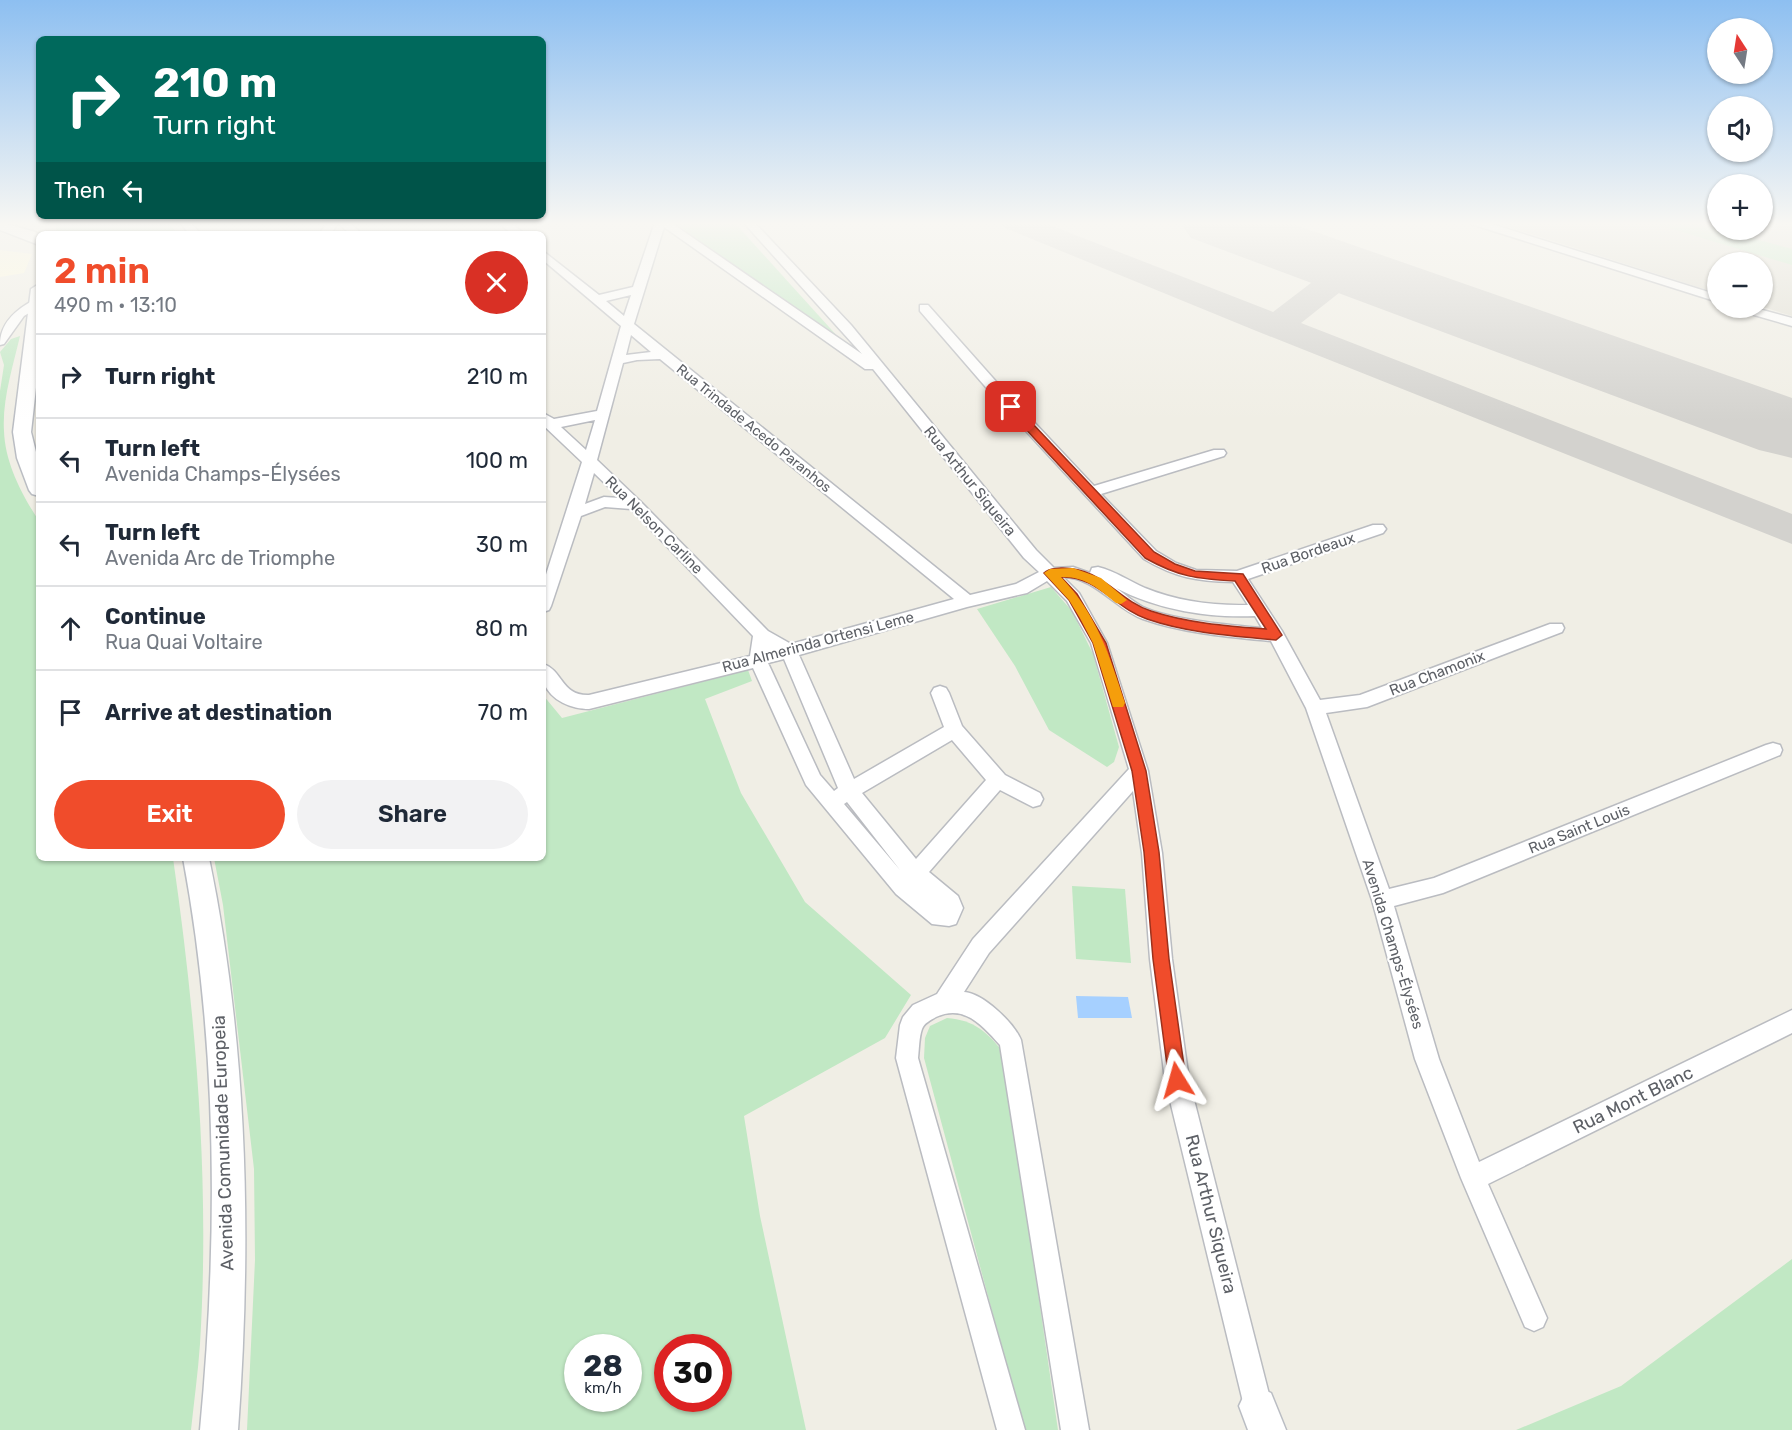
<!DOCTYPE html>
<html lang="en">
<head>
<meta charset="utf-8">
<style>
	:root { --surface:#fff; --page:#f2f2f3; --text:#1f2937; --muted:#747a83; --line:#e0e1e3; --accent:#f04c2b }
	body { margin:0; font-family:Rubik,sans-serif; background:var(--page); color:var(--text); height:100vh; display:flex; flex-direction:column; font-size:22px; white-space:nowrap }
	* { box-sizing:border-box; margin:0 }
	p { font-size:20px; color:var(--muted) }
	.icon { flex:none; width:33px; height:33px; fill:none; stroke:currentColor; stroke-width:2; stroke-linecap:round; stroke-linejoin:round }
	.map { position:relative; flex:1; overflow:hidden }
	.details { position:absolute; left:36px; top:231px; width:510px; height:630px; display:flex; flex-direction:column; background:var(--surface); border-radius:9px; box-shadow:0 2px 4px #0004 }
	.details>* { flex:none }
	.top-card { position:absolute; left:36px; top:36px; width:510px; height:183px; border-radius:9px; box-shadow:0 2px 4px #0004; background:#00695c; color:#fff; overflow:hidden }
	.needle { width:39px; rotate:348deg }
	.fabs { position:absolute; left:1707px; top:18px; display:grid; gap:12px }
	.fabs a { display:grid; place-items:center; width:66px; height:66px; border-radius:50%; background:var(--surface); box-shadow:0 2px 4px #0004; font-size:30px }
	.speed { position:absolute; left:564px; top:1334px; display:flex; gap:12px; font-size:30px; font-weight:700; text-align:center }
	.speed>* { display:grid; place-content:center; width:78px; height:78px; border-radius:50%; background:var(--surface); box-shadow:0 2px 4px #0004; line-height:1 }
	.speed small { font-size:15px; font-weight:400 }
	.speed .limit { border:9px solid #d22; background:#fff; color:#111 }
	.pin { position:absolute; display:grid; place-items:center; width:51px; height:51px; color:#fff; margin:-26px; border-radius:12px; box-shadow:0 3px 9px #0006 }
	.me { position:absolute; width:66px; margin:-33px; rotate:352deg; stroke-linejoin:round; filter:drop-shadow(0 0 4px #0008) }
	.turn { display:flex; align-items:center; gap:21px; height:126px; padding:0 18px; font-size:27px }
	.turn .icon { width:78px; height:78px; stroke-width:2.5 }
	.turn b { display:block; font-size:42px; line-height:51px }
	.then { display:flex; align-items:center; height:57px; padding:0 18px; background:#0003; gap:12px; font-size:22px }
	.round { display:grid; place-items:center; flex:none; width:63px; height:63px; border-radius:32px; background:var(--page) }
	.headline { display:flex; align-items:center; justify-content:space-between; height:102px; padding:0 18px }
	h1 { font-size:36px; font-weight:600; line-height:45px; color:var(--accent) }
	.cta { display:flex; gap:12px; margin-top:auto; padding:12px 18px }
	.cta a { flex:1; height:69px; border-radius:36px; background:var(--accent); color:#fff; font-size:24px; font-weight:600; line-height:69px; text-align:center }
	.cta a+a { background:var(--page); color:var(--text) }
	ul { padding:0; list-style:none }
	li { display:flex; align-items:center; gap:18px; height:84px; padding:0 18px; border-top:2px solid var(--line) }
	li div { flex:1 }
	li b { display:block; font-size:22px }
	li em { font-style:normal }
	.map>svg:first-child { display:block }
	.commercial { fill:#fffadb }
	.education { fill:#e0ded3 }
	.green { fill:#c1e8c4; fill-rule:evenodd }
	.water { fill:#a6d0ff }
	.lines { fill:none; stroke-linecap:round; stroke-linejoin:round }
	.taxiway { fill:#d3d2ce; fill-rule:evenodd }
	.runway { fill:#d3d2ce; fill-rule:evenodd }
	.street-casing { stroke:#babcc1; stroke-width:3 }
	.secondary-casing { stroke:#babdc3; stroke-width:3 }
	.street { fill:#fff; fill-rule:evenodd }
	.secondary { fill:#fff; fill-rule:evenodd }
	.route { fill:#f04c2b; stroke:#9c311c; stroke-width:1.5 }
	.slow { fill:#f59e0b }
	.labels { text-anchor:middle; stroke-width:4.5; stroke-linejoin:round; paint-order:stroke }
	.far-street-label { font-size:14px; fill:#5d6066; stroke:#fff }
	.street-label { font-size:15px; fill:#5d6066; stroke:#fff }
	.near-street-label { font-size:18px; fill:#5d6066; stroke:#fff }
</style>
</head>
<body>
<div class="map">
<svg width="1792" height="1430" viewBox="0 0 1792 1430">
	<rect width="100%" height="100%" fill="#f0eee5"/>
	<path class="commercial" d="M 0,250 L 32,254 L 24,273 L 0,277 Z"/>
	<path class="education" d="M 1493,222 L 1717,222 L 1718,230 L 1762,230 L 1763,222 L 1792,222 L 1792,316 L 1763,307 L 1762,262 L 1718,262 L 1717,293 Z"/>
	<g class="green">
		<path d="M 55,222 L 168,222 L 178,234 L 57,234 Z"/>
		<path d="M 673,222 L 734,222 L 839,338 L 687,232 Z"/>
		<path d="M 1649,222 L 1693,222 L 1792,249 L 1792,265 Z"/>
		<path d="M 20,336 C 13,366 2,400 4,431 C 5,463 22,495 39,521 L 39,858 L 173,858 C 196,1018 210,1182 200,1344 C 198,1373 194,1401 191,1430 L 0,1430 L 0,391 L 4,365 L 0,352 L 11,339 Z"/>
		<path d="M 1051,587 L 1072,611 L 1093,654 L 1119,747 L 1114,762 L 1107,767 L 1049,730 L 1015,666 L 977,609 Z"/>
		<path d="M 748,670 L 752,681 L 705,699 L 741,793 L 805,902 L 911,995 L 885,1038 L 744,1116 L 760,1216 L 806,1430 L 247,1430 L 255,1260 L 254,1169 L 223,905 L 214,858 L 543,858 L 543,695 L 562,718 ZM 578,1347 L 628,1347 L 628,1398 L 578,1398 ZM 668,1347 L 718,1347 L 718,1398 L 668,1398 Z"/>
		<path d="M 1072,886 L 1125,889 L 1131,963 L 1076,959 Z"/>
		<path d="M 947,1018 C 974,1020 987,1032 1003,1052 L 1058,1430 L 1024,1430 L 924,1058 L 925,1038 L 930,1026 Z"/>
		<path d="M 1792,1259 L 1792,1430 L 1516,1430 L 1621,1386 Z"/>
	</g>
	<path class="water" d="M 1076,996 L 1128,997 L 1132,1018 L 1078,1018 Z"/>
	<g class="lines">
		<path class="taxiway" d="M 1001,222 L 1042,222 L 1273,312 L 1324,273 L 1321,265 L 1326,258 L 1337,256 L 1348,258 L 1357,271 L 1349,285 L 1301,323 L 1792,514 L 1792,544 L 1254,330 L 1005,228 Z"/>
		<path class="runway" d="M 1180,222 L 1287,222 L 1792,398 L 1792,458 L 1759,450 L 1191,238 Z"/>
		<defs>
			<g id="street">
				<path d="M 180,222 L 190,222 L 201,234 L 189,234 Z"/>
				<path d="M 328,222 L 349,222 L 362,234 L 350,234 L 338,223 L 331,234 L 319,234 Z"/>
				<path d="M 498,222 L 509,222 L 525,234 L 512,234 Z"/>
				<path d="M 655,222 L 670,222 L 862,354 L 743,222 L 754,222 L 851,325 L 1036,550 L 1054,568 L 1073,567 L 1090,573 L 1092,568 L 1098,567 C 1115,571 1129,581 1145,588 C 1177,601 1213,606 1248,605 L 1233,582 C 1197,581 1176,578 1144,559 L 990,392 L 920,311 L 920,305 L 928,305 L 1000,386 L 1094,486 L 1214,450 L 1224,450 L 1226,453 L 1224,456 L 1101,494 L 1156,551 L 1176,563 L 1196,570 L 1237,571 L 1373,525 L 1383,525 L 1386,529 L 1383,533 L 1248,579 L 1282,631 L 1320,700 L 1360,695 L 1550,624 L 1562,624 L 1564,628 L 1562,632 L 1367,707 L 1326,713 L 1389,889 L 1434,878 L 1766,745 L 1773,743 L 1780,745 L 1782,750 L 1780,755 L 1443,893 L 1394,906 L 1439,1059 L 1479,1162 L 1792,1010 L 1792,1033 L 1488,1184 L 1547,1318 L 1543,1327 L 1534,1331 L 1525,1327 L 1461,1178 L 1415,1059 L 1372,900 L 1306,708 L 1271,641 C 1230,637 1182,633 1143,619 C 1115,609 1095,577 1063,577 L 1079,593 L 1107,643 L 1148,771 L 1162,853 L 1172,959 L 1189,1080 L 1272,1406 L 1268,1416 L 1258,1420 L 1248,1416 L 1244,1406 L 1165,1080 L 1150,959 L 1142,853 L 1133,791 L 989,953 L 964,992 C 983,993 1014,1023 1021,1040 L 1089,1430 L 1061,1430 L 1000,1045 C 982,1025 964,1004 936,1017 C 931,1020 924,1023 922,1029 C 919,1037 919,1050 918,1058 L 1025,1430 L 997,1430 L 896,1058 L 900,1025 L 903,1017 L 913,1005 L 937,994 L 973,939 L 1129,769 L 1091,643 L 1067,601 L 1047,581 L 1027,593 L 967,607 L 799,655 L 854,779 L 944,727 L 931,693 L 934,688 L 940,686 L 946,688 L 949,693 L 962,726 L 1005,775 L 1040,793 L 1043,799 L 1040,805 L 1033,807 L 1000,790 L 929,872 L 958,896 L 963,908 L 956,924 L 949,926 L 932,924 L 896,894 L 806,785 L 753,668 L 589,709 C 572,709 551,701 544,683 C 541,678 543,669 543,664 C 563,670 561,696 589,695 L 750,656 L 753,636 L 631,509 L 605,507 L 581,516 L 551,606 L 549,610 L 543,612 L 543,584 L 582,462 L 543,425 L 543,413 L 554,419 L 597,411 L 621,326 L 543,260 L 543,251 L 599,295 L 633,287 ZM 664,227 L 865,369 L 873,369 L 1024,558 L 1039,572 L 1016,584 L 970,595 L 634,324 ZM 631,295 L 624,316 L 606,301 ZM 631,335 L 651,352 L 626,355 ZM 660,359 L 954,599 L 791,644 L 768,631 L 640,501 L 597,460 L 623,363 L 637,360 ZM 595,420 L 586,450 L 561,427 ZM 594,473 L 620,498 L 604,497 L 585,504 ZM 1116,588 C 1158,610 1208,618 1255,616 L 1262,628 C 1230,625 1172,620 1143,607 C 1133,602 1125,594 1116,588 ZM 784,659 L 838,788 L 834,791 L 820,775 L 768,663 ZM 952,740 L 986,780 L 916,859 L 862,793 ZM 847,802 L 900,870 L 844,804 Z"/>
				<path d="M 1470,222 L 1485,222 L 1718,295 L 1718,302 L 1471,224 Z"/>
				<path d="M 32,301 L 39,301 L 39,307 L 24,316 L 4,344 L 0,345 C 0,324 14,311 32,301 Z"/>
				<path d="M 1738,308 L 1755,308 L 1792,318 L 1792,326 L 1740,311 Z"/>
			</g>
			<g id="secondary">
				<path d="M 0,222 L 35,232 L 39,234 L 39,245 L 0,230 Z"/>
				<path d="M 39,284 L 39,361 L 31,432 L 39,464 L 39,496 L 32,494 L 29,490 L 17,458 L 13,432 L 31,289 Z"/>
				<path d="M 183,858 L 209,858 C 248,1045 252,1240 238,1430 L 200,1430 C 218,1241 218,1045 183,858 Z"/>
				<path d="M 1258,1387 L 1271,1393 L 1286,1430 L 1248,1430 L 1239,1406 L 1245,1393 Z"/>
			</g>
		</defs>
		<use href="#street" class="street-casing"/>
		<use href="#secondary" class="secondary-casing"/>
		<use href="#street" class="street"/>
		<use href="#secondary" class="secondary"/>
	</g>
	<linearGradient id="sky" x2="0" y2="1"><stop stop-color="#8dbff1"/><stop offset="0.53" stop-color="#f8f7f3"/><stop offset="1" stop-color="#f8f7f3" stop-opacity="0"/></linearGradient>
	<rect width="1792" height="422" fill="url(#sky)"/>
	<path class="route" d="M 1007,404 L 1014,404 L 1154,552 L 1175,564 L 1195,571 L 1243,574 L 1282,635 L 1276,640 C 1234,636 1187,633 1147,619 C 1116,609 1096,575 1061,577 L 1077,594 L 1106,643 L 1146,771 L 1159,852 L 1169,959 L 1186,1080 L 1184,1086 L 1177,1088 L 1171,1086 L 1169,1080 L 1153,959 L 1144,852 L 1132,771 L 1093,643 L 1069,600 L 1044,573 C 1049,568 1054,569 1061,568 C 1102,567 1117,600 1151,611 C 1187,623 1228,626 1266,629 L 1235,581 C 1197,579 1179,577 1145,558 L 1007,409 Z"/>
	<path class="slow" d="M 1073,568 L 1101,578 L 1127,600 L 1121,604 L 1116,603 C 1099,589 1085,576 1061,577 C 1097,615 1109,654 1125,703 L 1123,707 L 1113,707 L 1093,643 L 1080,618 L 1069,600 L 1044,573 L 1050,569 Z"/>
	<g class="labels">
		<g class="far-street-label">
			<text transform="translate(754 428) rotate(39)" y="5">Rua Trindade Acedo Paranhos</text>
		</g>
		<g class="street-label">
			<text transform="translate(970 481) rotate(51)" y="5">Rua Arthur Siqueira</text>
			<text transform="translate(654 525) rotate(45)" y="5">Rua Nelson Carline</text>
			<text transform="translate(1308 553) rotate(-19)" y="5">Rua Bordeaux</text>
			<text transform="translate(818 642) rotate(-15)" y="5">Rua Almerinda Ortensi Leme</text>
			<text transform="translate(1437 673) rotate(-21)" y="5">Rua Chamonix</text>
			<text transform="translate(1579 829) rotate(-22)" y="5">Rua Saint Louis</text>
			<text transform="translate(1393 944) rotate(73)" y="5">Avenida Champs-Élysées</text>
		</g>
		<g class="near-street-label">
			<text transform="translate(1633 1100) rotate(-26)" y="6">Rua Mont Blanc</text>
			<text transform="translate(223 1143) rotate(-92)" y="6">Avenida Comunidade Europeia</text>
			<text transform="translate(1211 1214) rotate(76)" y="6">Rua Arthur Siqueira</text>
		</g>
	</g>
</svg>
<div class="fabs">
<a><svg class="needle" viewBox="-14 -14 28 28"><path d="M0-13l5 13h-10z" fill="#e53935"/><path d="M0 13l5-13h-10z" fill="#747a83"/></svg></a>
<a><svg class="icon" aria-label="sound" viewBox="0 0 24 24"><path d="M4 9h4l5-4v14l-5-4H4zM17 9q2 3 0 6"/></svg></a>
<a>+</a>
<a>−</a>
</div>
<div class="speed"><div>28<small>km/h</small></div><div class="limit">30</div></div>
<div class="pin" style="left:1011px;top:407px;background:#d93025"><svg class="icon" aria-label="arrive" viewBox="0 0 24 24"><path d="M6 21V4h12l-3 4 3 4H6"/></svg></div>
<svg class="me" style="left:1177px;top:1080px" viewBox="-20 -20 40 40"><path d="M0-17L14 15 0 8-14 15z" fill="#f04c2b" stroke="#fff" stroke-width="4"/></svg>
<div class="top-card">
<div class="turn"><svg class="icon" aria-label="right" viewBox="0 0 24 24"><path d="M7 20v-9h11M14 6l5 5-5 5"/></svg><div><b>210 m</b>Turn right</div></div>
<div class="then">Then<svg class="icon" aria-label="left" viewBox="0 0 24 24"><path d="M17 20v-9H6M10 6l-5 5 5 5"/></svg></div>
</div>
<section class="details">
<div class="headline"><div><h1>2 min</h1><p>490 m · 13:10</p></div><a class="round" style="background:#d93025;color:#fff"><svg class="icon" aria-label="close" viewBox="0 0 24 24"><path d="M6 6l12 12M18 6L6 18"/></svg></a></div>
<ul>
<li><svg class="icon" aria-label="right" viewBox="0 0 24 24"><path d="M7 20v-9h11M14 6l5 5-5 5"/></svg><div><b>Turn right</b></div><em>210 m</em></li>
<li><svg class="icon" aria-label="left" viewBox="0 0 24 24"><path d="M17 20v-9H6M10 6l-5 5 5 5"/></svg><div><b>Turn left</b><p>Avenida Champs-Élysées</p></div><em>100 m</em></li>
<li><svg class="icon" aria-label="left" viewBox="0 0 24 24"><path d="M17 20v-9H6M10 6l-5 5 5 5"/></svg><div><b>Turn left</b><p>Avenida Arc de Triomphe</p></div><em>30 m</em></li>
<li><svg class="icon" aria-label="ahead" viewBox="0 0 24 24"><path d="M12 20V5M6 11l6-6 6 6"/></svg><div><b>Continue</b><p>Rua Quai Voltaire</p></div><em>80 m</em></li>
<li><svg class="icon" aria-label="arrive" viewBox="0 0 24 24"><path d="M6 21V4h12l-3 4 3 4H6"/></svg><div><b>Arrive at destination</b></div><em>70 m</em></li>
</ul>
<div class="cta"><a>Exit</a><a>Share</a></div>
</section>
</div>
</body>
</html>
